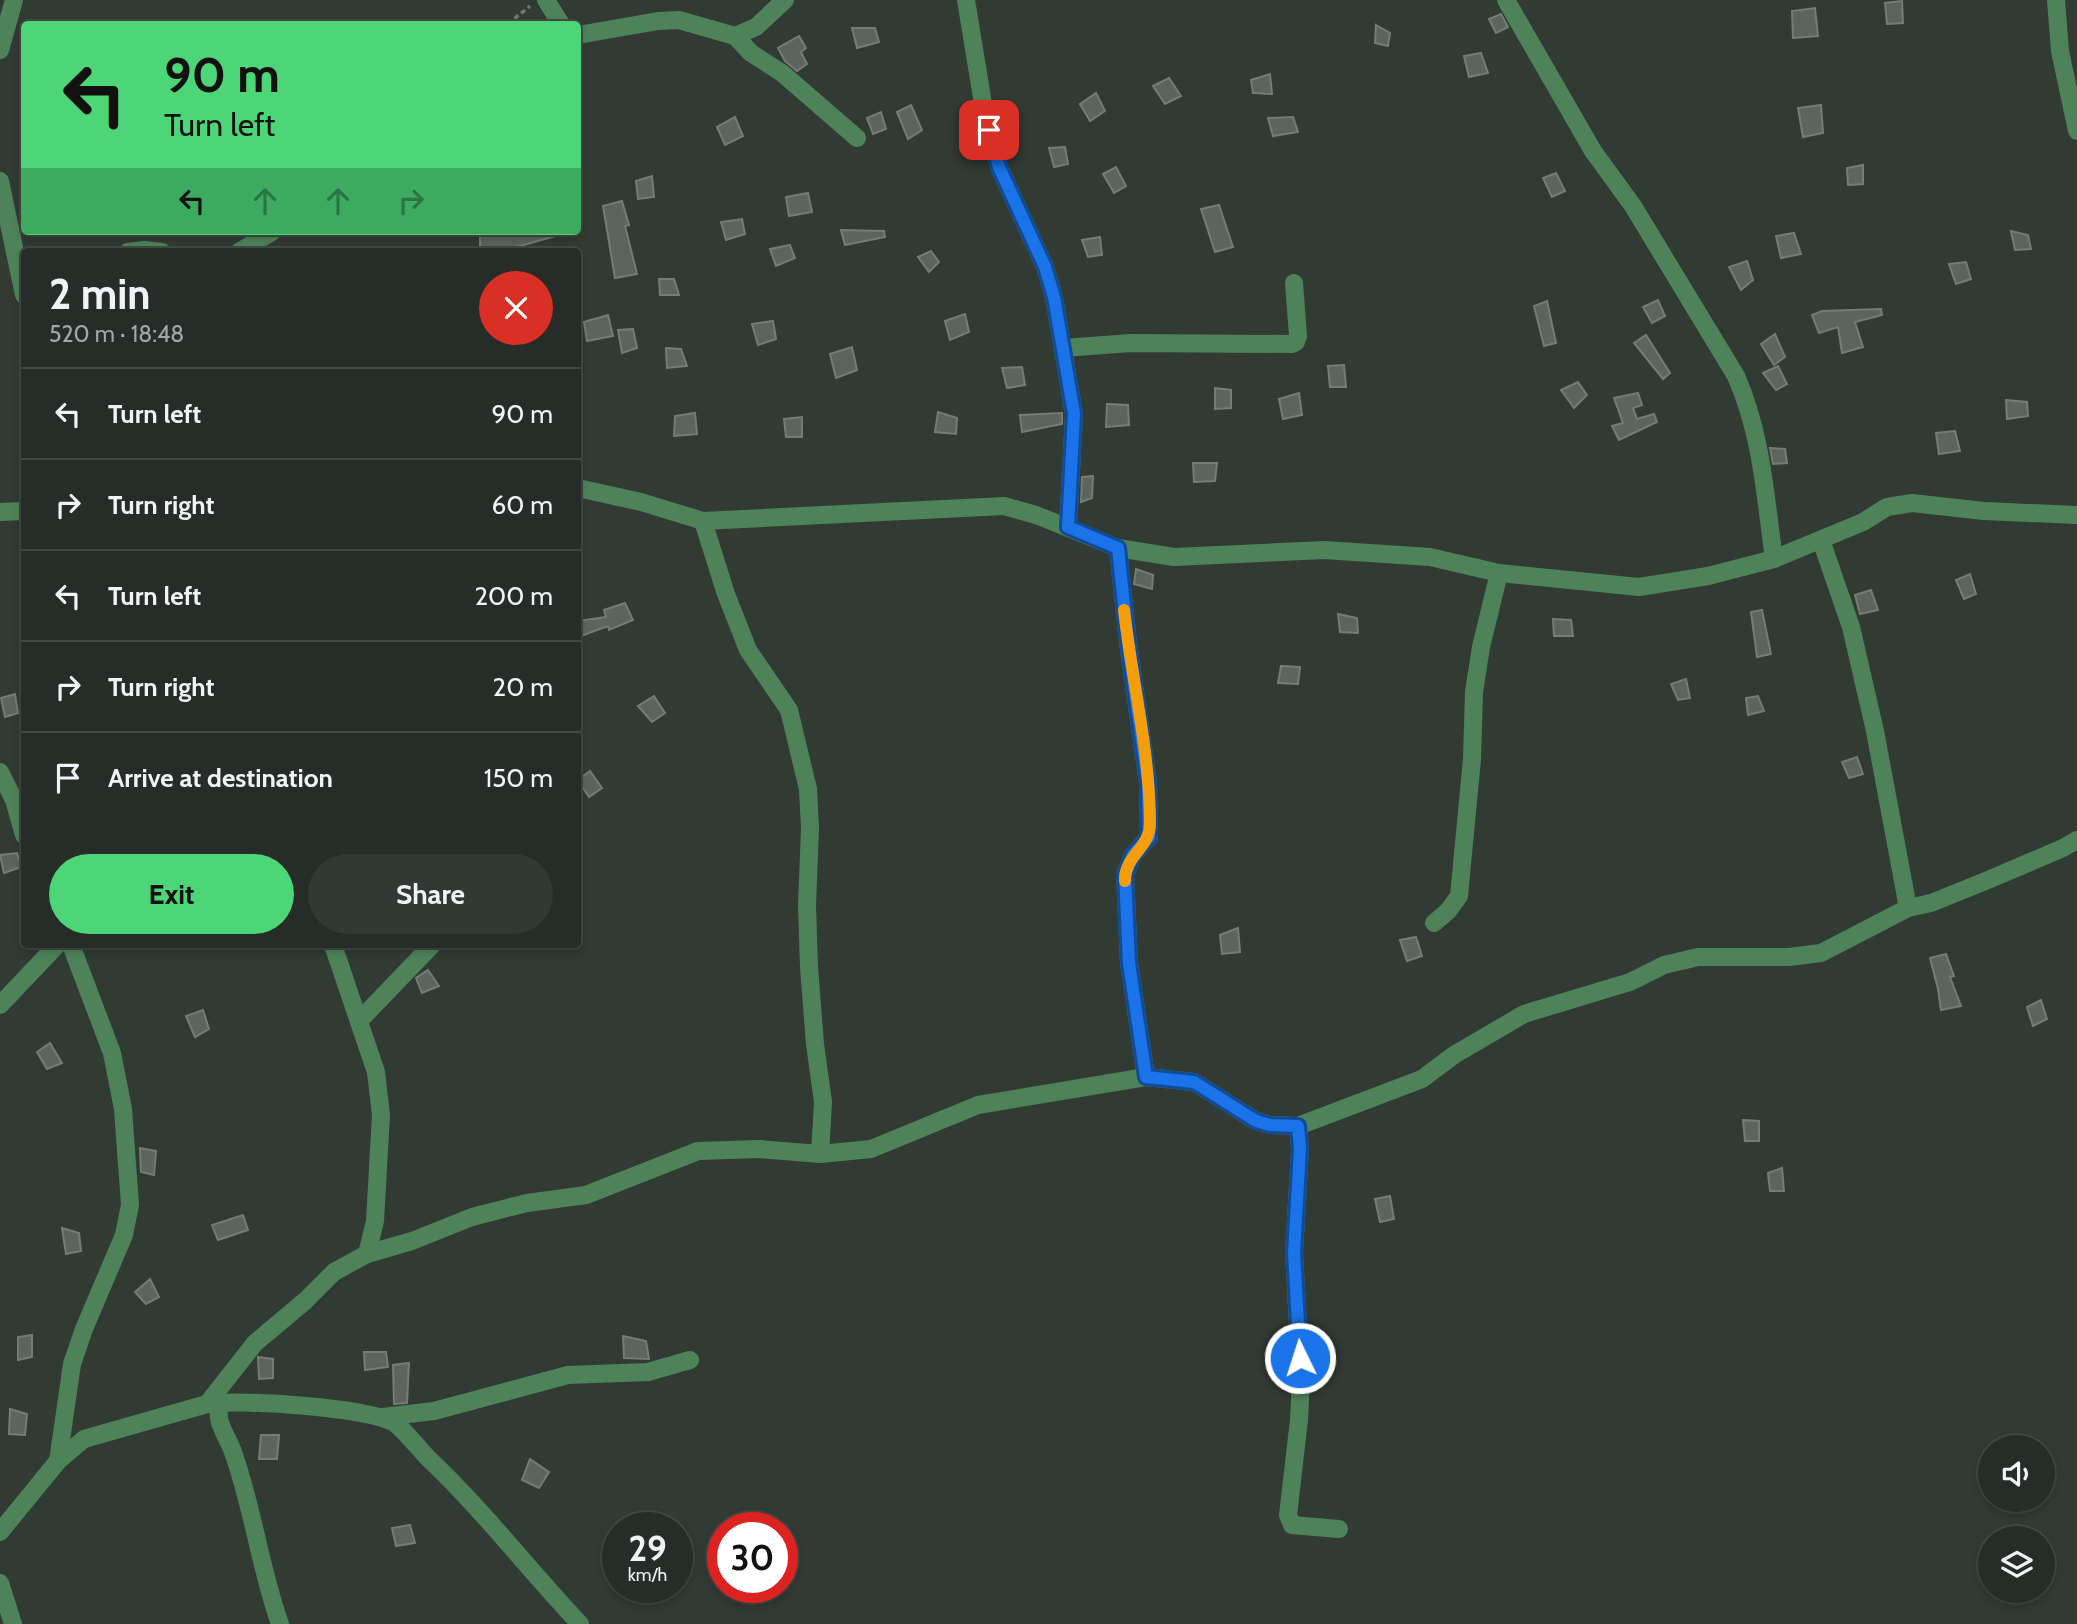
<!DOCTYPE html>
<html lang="en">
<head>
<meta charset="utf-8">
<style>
	:root { --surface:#262c27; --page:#323833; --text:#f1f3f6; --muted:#a4a7a7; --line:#424844; --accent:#4cd677 }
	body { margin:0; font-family:Cabin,sans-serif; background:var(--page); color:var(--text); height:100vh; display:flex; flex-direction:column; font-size:26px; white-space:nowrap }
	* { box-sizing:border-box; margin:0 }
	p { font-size:23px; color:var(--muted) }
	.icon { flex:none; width:38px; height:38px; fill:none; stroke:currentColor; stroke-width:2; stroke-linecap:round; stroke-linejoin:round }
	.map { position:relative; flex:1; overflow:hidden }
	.drawer { position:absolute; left:21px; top:248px; width:560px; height:700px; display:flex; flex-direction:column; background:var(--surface); border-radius:7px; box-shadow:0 4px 10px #0003,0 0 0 2px var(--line) }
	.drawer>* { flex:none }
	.top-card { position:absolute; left:21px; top:21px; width:560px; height:214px; border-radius:7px; box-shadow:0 4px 10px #0003,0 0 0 2px var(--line); background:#4cd677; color:#111; overflow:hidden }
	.controls { position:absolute; left:1978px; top:1435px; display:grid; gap:14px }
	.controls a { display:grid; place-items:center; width:77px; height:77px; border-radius:50%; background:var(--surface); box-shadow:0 4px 10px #0003,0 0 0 2px var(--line); font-size:35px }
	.speed { position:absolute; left:602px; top:1512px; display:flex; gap:14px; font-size:35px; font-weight:700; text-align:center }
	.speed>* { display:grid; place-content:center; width:91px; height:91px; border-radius:50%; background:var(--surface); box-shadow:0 4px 10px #0003,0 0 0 2px var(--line); line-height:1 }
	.speed small { font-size:18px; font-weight:400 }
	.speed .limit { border:10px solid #d22; background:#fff; color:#111 }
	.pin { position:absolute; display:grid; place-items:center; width:60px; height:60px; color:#fff; margin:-30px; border-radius:14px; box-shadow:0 4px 10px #0006 }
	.me { position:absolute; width:77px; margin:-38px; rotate:356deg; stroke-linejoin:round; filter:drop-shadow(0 0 5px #0008) }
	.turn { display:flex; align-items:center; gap:24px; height:147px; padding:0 28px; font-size:32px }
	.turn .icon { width:91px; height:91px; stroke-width:2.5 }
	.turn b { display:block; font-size:49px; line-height:60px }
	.lanes { display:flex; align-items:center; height:66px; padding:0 28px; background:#0003; justify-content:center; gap:35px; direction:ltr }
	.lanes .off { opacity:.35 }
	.round { display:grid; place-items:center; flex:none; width:74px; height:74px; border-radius:37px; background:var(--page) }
	.headline { display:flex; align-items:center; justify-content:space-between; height:119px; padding:0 28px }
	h1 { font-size:42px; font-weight:700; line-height:52px }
	.cta { display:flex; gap:14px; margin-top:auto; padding:14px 28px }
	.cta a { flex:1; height:80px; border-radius:42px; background:var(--accent); color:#111; font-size:28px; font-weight:700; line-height:80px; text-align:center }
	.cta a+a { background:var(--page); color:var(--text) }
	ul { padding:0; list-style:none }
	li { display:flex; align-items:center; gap:21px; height:91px; padding:0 28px; border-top:2px solid var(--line) }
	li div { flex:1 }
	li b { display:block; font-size:26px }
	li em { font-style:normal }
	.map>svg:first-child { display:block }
	.building { fill:#5c645d; stroke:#747d75; stroke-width:2 }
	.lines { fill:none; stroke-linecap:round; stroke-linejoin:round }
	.path { stroke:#747a75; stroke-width:3.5; stroke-dasharray:5 3.5; stroke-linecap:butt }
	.minor { stroke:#4e835a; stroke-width:18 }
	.route-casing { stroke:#114b97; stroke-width:18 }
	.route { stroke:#1a73e8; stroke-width:12 }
	.slow { stroke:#f59e0b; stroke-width:12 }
</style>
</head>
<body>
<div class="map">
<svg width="2077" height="1624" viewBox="0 0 2077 1624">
	<rect width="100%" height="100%" fill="#323a34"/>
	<g class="building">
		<path d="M 1902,1 L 1903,23 L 1887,24 L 1885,3 Z"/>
		<path d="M 1815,8 L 1818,36 L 1793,38 L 1792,11 Z"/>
		<path d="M 1501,14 L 1508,27 L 1496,33 L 1489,19 Z"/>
		<path d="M 1376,25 L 1390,33 L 1388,46 L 1375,43 Z"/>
		<path d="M 852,28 L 875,28 L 879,42 L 857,48 Z"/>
		<path d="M 799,36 L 806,48 L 801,52 L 807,64 L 797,71 L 785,61 L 778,48 Z"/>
		<path d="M 1481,53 L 1488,73 L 1469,77 L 1464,56 Z"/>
		<path d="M 1270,74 L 1272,94 L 1253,93 L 1251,80 Z"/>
		<path d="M 1169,78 L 1181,96 L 1165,104 L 1153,86 Z"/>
		<path d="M 1096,93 L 1105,111 L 1090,121 L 1080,104 Z"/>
		<path d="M 911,105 L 922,130 L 908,139 L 897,112 Z"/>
		<path d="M 1821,105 L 1823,133 L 1803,137 L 1798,108 Z"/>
		<path d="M 881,112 L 886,129 L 873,134 L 867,118 Z"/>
		<path d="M 735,117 L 743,136 L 725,145 L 717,127 Z"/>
		<path d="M 1293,117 L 1298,132 L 1273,136 L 1268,118 Z"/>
		<path d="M 1065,147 L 1068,164 L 1054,167 L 1049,148 Z"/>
		<path d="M 1863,165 L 1863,184 L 1848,185 L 1847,168 Z"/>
		<path d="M 1116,167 L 1126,186 L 1114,193 L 1103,174 Z"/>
		<path d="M 1556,173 L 1565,191 L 1552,197 L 1543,178 Z"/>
		<path d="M 652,176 L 654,197 L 638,199 L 636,181 Z"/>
		<path d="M 808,193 L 812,212 L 789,216 L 786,197 Z"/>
		<path d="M 622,201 L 629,225 L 625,226 L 637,274 L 615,278 L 603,206 Z"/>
		<path d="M 1219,205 L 1233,247 L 1215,252 L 1201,209 Z"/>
		<path d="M 742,219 L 745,234 L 726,240 L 721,222 Z"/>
		<path d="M 841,230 L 884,231 L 885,237 L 845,245 Z"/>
		<path d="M 480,231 L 493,231 L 494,233 L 558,231 L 559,235 L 499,252 L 480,252 Z"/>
		<path d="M 2011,231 L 2028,235 L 2031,249 L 2015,250 Z"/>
		<path d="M 1794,233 L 1801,254 L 1781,258 L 1776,236 Z"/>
		<path d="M 1100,237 L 1102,255 L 1088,257 L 1082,240 Z"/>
		<path d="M 790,245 L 795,258 L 776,266 L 770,249 Z"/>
		<path d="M 931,251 L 939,262 L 929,272 L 918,257 Z"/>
		<path d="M 1747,261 L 1753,280 L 1741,290 L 1729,267 Z"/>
		<path d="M 1966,262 L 1971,279 L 1956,284 L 1949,264 Z"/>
		<path d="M 659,279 L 674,279 L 679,295 L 660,295 Z"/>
		<path d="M 1658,300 L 1665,316 L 1652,323 L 1643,307 Z"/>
		<path d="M 1547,301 L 1556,343 L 1544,346 L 1534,306 Z"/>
		<path d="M 1881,309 L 1882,315 L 1855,322 L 1863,347 L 1842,353 L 1838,327 L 1819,333 L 1812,315 L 1822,311 Z"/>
		<path d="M 965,314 L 969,332 L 950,340 L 945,321 Z"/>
		<path d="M 608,315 L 613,336 L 587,341 L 584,322 Z"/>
		<path d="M 773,321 L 776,339 L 758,345 L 752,324 Z"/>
		<path d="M 633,329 L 637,348 L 622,353 L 618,330 Z"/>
		<path d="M 1775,334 L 1785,357 L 1774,365 L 1761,344 Z"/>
		<path d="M 1646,335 L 1670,373 L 1663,379 L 1634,343 Z"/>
		<path d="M 852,347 L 857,370 L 836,378 L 830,354 Z"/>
		<path d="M 666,348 L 681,349 L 687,366 L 667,368 Z"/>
		<path d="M 1344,365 L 1346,387 L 1330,387 L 1328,366 Z"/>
		<path d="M 1778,366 L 1787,384 L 1776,390 L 1763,373 Z"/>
		<path d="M 1022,367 L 1025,385 L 1007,388 L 1002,368 Z"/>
		<path d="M 1578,382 L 1587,395 L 1574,408 L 1561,390 Z"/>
		<path d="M 1215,388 L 1231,390 L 1231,408 L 1215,409 Z"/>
		<path d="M 1299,393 L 1302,415 L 1283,419 L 1279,399 Z"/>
		<path d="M 1638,393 L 1642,405 L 1633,408 L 1637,419 L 1654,414 L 1657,422 L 1619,440 L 1612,426 L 1623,423 L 1614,398 Z"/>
		<path d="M 2006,400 L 2027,402 L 2028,416 L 2007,419 Z"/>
		<path d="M 1107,404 L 1128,405 L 1129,425 L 1106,427 Z"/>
		<path d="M 938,412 L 957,418 L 956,434 L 935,432 Z"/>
		<path d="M 695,413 L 697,434 L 674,436 L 675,416 Z"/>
		<path d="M 1062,413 L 1062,424 L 1022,432 L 1020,415 Z"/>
		<path d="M 802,417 L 802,437 L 786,437 L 784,419 Z"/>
		<path d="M 1955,431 L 1960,451 L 1939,454 L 1936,433 Z"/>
		<path d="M 1770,448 L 1785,449 L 1787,463 L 1773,464 Z"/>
		<path d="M 1193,463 L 1217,463 L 1215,481 L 1194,482 Z"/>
		<path d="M 1093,476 L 1092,498 L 1081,502 L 1082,477 Z"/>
		<path d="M 1136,569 L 1153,575 L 1152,589 L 1134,584 Z"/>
		<path d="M 1970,574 L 1976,594 L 1964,599 L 1956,580 Z"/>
		<path d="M 1871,590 L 1878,610 L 1860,614 L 1855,595 Z"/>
		<path d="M 625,603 L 633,620 L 609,630 L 608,626 L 578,637 L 578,621 L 606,617 L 604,610 Z"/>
		<path d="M 1762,610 L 1771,654 L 1757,657 L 1751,612 Z"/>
		<path d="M 1338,614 L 1357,618 L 1358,633 L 1340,632 Z"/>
		<path d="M 1553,619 L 1571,620 L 1573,636 L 1554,636 Z"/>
		<path d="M 1281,666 L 1300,667 L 1298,684 L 1278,683 Z"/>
		<path d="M 1686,679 L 1690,698 L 1678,700 L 1671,684 Z"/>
		<path d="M 15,694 L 18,713 L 5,717 L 1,698 Z"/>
		<path d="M 654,696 L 665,713 L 652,722 L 638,706 Z"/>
		<path d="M 1758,696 L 1764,711 L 1748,715 L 1746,698 Z"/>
		<path d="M 1857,757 L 1863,774 L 1849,778 L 1842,762 Z"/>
		<path d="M 590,771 L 602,788 L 589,797 L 578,780 Z"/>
		<path d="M 17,853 L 21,867 L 4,873 L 0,855 Z"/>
		<path d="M 1238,928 L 1240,952 L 1222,954 L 1220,935 Z"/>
		<path d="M 1416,937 L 1422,956 L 1407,961 L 1400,940 Z"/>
		<path d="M 1946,954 L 1954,976 L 1950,977 L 1961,1006 L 1941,1010 L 1938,989 L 1930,958 Z"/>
		<path d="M 428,970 L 439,986 L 422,993 L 416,978 Z"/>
		<path d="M 2041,1000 L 2047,1019 L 2033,1026 L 2027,1007 Z"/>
		<path d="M 203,1010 L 209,1029 L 195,1037 L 186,1016 Z"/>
		<path d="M 50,1043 L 62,1063 L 47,1069 L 37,1052 Z"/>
		<path d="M 1743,1120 L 1759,1121 L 1759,1141 L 1745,1141 Z"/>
		<path d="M 140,1148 L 156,1151 L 154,1175 L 141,1172 Z"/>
		<path d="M 1782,1168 L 1784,1191 L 1770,1191 L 1768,1173 Z"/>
		<path d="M 1390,1196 L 1394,1219 L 1380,1222 L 1375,1199 Z"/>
		<path d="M 243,1215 L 248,1230 L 218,1240 L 212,1225 Z"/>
		<path d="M 62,1228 L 79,1233 L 81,1251 L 66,1254 Z"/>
		<path d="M 150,1279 L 159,1297 L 146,1304 L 135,1292 Z"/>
		<path d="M 32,1335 L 32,1357 L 18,1360 L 18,1337 Z"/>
		<path d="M 623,1336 L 646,1341 L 649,1359 L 624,1358 Z"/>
		<path d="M 364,1352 L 386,1352 L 388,1367 L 365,1370 Z"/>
		<path d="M 258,1357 L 273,1359 L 273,1378 L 259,1379 Z"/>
		<path d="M 409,1363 L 407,1403 L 394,1404 L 393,1365 Z"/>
		<path d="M 10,1409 L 27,1414 L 25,1435 L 9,1434 Z"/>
		<path d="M 261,1435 L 279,1435 L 277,1459 L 259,1459 Z"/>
		<path d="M 530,1459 L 549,1472 L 539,1488 L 522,1480 Z"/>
		<path d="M 410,1525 L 415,1543 L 396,1546 L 392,1528 Z"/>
	</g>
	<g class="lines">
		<path class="path" d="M 508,24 L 530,6"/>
		<g class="minor">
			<path d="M 546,0 L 561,24"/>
			<path d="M 966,0 L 985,116 L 993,145 L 999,167 L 1045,267 L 1054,297 L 1074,414 L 1068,527"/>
			<path d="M 1506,0 L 1593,151 L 1633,206 L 1736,376 C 1762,435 1765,495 1774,559"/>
			<path d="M 2056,0 L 2060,51 L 2077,131"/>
			<path d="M 578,35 L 658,21 L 679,20 L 735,36 L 756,27 L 785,0"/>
			<path d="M 735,36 L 751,53 L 782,73 L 857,138"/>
			<path d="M 0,50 L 14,0"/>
			<path d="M 0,181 L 24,295"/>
			<path d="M 128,252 L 144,250 L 162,252"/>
			<path d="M 239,252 L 273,231"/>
			<path d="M 1064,348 L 1130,343 L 1292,344 L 1296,342 L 1298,336 L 1294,283"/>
			<path d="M 578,488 L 641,502 L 703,521 L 1004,506 L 1036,515 L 1118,548 L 1174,557 L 1324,550 L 1430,557 L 1499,573 L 1639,587 L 1708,576 L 1774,559 L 1863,522 L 1887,507 L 1912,503 L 1984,511 L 2077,515"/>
			<path d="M 0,512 L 24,511"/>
			<path d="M 703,521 L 726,594 L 748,650 L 789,710 L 808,789 L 810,828 L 807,906 L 809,967 L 815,1044 L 823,1102 L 820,1154"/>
			<path d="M 1821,540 L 1851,627 L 1875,731 L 1908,908"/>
			<path d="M 1118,548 L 1128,643 L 1148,783 L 1149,837 L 1133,855 L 1125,875 L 1129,963 L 1146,1077"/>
			<path d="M 0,772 L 14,800 L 24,835"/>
			<path d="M 1434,923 L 1448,911 L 1459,896 L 1472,759 L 1474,692 L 1481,647 L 1499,573"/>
			<path d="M 333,945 L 376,1072 L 381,1115 L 375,1221 L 367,1254"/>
			<path d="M 0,1005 L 57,945"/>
			<path d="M 359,1021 L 432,945"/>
			<path d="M 1298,1126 L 1300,1149 L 1294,1253 L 1301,1379 L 1299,1420 L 1288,1515 L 1292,1525 L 1339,1529"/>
			<path d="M 221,1402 C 213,1420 227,1435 233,1452 C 253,1508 260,1568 280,1624"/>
			<path d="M 207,1404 C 238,1399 371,1407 396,1424 C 408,1434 418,1448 429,1459 C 483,1510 529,1570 580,1624"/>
			<path d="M 383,1417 L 434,1411 L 568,1375 L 648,1372 L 690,1360"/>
			<path d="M 58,1461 L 72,1364 L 84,1329 L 124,1235 L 130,1205 L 123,1109 L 112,1053 L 71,945"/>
			<path d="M 0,1532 L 58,1461 L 84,1439 L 207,1404 L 255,1343 L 305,1301 L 334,1272 L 367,1254 L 412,1241 L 472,1217 L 527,1203 L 586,1195 L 698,1151 L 760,1149 L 820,1154 L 871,1149 L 978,1105 L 1146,1077 L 1194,1082 L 1256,1121 L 1271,1125 L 1298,1126 L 1422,1079 L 1454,1055 L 1524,1014 L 1630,982 L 1664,965 L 1698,957 L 1789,957 L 1821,953 L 1908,908 L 1931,903 L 1988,880 L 2063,848 L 2077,840"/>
			<path d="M 0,1583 L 13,1624"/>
		</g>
	</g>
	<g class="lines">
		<defs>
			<path id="route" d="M 989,130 L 999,167 L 1045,267 L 1054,297 L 1074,414 L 1068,527 L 1118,548 L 1128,643 L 1148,783 L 1149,837 L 1133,855 L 1125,875 L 1129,963 L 1146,1077 L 1194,1082 L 1256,1121 L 1270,1125 L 1298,1126 L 1300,1149 L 1294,1253 L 1300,1358"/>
		</defs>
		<use href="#route" class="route-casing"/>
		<use href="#route" class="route"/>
		<path class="slow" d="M 1124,610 C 1132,681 1150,752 1150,824 C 1150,848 1124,856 1125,881"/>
	</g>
</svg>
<div class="controls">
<a><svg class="icon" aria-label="sound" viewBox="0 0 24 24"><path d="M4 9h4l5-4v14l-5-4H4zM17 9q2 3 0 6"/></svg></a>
<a><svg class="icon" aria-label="layers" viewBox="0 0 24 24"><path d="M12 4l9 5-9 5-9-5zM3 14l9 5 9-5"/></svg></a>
</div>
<div class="speed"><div>29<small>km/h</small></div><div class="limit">30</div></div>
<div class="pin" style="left:989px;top:130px;background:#d93025"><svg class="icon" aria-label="arrive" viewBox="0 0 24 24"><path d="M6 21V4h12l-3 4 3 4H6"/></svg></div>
<svg class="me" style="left:1300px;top:1358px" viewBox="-20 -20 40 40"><circle r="17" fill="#1a73e8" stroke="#fff" stroke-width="3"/><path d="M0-11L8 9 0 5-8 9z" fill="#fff"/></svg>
<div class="top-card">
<div class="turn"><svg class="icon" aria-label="left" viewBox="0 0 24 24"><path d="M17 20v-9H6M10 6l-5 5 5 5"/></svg><div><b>90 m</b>Turn left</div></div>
<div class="lanes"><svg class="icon" aria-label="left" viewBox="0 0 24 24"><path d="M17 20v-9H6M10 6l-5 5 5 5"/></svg><svg class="icon off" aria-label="ahead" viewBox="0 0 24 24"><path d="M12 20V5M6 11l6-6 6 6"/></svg><svg class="icon off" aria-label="ahead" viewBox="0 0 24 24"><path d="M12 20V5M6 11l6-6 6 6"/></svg><svg class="icon off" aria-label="right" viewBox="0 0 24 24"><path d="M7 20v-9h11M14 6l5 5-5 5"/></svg></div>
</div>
<section class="drawer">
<div class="headline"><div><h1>2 min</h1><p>520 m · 18:48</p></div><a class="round" style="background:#d93025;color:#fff"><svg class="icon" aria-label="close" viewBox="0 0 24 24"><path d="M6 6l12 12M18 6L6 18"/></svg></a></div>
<ul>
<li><svg class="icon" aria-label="left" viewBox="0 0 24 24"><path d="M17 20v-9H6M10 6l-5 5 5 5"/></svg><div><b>Turn left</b></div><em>90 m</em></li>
<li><svg class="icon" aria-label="right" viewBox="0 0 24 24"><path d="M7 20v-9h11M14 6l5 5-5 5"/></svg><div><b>Turn right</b></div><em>60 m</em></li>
<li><svg class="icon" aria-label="left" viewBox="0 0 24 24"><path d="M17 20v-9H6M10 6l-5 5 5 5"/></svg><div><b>Turn left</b></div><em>200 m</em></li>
<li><svg class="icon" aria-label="right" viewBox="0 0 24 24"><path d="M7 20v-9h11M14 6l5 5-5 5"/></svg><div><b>Turn right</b></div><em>20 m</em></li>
<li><svg class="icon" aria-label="arrive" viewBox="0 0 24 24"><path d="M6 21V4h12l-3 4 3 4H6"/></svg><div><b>Arrive at destination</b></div><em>150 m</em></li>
</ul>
<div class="cta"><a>Exit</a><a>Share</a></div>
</section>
</div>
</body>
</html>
